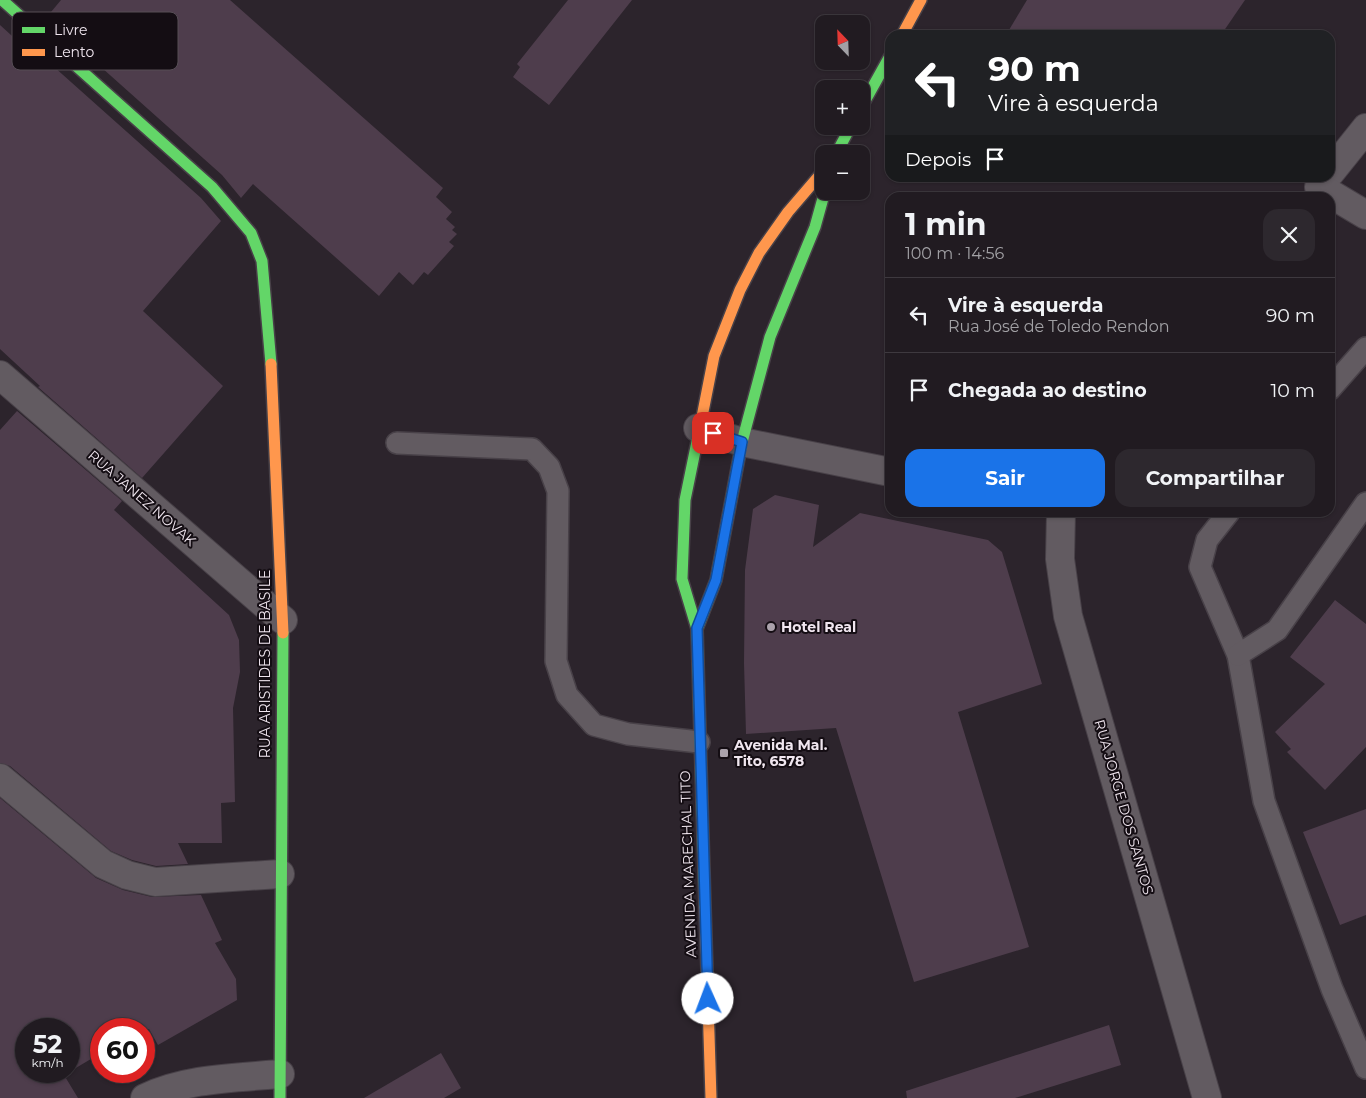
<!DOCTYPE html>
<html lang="pt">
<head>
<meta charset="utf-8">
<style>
	:root { --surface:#211b21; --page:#2d282e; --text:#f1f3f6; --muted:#a2a1a5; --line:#3e393f; --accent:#1a73e8 }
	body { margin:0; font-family:Montserrat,sans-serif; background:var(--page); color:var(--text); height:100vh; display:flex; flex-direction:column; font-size:19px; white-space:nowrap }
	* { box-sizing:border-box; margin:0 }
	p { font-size:16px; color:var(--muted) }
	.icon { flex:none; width:28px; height:28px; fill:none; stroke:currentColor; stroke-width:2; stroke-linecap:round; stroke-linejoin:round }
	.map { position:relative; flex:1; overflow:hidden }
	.drawer { position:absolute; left:885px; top:192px; width:450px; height:325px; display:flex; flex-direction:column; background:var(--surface); border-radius:15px; box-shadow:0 1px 4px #0004,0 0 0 1px var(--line) }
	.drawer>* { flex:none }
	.guide { position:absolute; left:885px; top:30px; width:450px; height:152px; border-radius:15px; box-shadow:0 1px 4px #0004,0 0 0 1px var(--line); background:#202124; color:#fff; overflow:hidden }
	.needle { width:32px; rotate:337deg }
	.fabs { position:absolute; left:815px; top:15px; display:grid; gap:10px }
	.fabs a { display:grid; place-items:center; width:55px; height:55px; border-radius:10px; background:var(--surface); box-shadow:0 1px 4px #0004,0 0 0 1px var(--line); font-size:25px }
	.speed { position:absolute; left:15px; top:1018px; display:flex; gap:10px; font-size:25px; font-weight:700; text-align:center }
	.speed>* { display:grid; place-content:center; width:65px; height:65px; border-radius:50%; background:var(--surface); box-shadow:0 1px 4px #0004,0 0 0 1px var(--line); line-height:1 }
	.speed small { font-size:12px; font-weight:400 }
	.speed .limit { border:8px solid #d22; background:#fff; color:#111 }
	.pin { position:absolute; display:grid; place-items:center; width:42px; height:42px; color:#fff; margin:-21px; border-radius:10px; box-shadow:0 2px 8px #0006 }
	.me { position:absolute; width:55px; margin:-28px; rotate:358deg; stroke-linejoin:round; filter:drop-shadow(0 0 4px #0008) }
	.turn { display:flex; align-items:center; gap:18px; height:105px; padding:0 20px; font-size:22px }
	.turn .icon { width:65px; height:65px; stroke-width:2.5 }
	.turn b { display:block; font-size:35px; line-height:42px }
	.then { display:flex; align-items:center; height:48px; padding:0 20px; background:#0003; gap:10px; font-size:19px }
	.round { display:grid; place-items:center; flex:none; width:52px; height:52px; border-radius:15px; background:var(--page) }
	.summary { display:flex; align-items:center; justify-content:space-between; height:85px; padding:0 20px }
	h1 { font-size:30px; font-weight:700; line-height:38px }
	.action { display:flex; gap:10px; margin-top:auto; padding:10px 20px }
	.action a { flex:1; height:58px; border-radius:15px; background:var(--accent); color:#fff; font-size:20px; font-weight:700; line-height:58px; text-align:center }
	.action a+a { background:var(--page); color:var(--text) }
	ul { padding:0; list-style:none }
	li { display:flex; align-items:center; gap:15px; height:75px; padding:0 20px; border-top:1px solid var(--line) }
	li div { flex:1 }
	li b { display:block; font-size:19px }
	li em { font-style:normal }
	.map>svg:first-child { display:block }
	.building { fill:#4e3d4c; fill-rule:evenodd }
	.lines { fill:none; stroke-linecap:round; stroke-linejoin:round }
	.lane-casing { stroke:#484148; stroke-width:24 }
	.street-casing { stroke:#484148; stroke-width:30 }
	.fast-casing { stroke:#484148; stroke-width:14 }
	.slow-casing { stroke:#484148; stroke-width:14 }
	.lane { stroke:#625b61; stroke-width:21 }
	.street { stroke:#625b61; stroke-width:28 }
	.fast { stroke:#63d668; stroke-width:11 }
	.slow { stroke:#ff974d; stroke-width:11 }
	.route-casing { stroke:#114b97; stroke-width:12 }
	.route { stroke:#1a73e8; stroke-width:9 }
	.poi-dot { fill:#aba2ab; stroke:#140d13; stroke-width:2 }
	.labels { text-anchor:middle; stroke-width:4; stroke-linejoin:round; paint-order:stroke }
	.street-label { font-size:14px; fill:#f0e6ef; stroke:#140d13 }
	.poi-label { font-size:14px; font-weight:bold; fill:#f0e6ef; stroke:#140d13; text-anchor:start }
	.key { fill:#140d13; stroke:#564e55; stroke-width:1 }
	.key-label { font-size:14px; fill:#f0e6ef }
</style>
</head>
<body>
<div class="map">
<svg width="1366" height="1098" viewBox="0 0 1366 1098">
	<rect width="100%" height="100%" fill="#2c242c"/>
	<g class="building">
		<path d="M 61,0 L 230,0 L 443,188 L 436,197 L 452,212 L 446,219 L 455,227 L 452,230 L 457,234 L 449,242 L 454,246 L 428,275 L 424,272 L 413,285 L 399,272 L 379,296 L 253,184 L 241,198 L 222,175 L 46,18 Z"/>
		<path d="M 568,0 L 632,0 L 549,105 L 513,77 L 520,67 L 517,64 Z"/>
		<path d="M 1027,0 L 1245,0 L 1221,35 L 1006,35 Z"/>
		<path d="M 0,25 L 22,45 L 25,41 L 201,198 L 221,221 L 143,311 L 223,386 L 142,478 L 38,387 L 40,386 L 0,349 Z"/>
		<path d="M 17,411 L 122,501 L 114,510 L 229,615 L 239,640 L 240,672 L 233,708 L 235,802 L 221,803 L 222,843 L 178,843 L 188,864 L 156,866 L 132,860 L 111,851 L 10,766 L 0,763 L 0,430 Z"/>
		<path d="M 775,495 L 819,505 L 813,547 L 860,513 L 988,540 L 1002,552 L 1042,684 L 958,712 L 1029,947 L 914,982 L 836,728 L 746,734 L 744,663 L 745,570 L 753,509 Z"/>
		<path d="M 1335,600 L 1366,624 L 1366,747 L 1325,790 L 1287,752 L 1291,749 L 1275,732 L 1325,684 L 1290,657 Z"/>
		<path d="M 0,798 L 96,878 L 123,890 L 152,897 L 201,895 L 222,940 L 215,943 L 236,979 L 237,1000 L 158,1045 L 149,1029 L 101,1029 L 101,1053 L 64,1075 L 78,1098 L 0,1098 ZM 26,1029 L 69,1029 L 69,1071 L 26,1071 Z"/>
		<path d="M 1366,809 L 1366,915 L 1340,925 L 1303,832 Z"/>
		<path d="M 1109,1025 L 1121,1065 L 1015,1098 L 907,1098 L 906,1091 Z"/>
		<path d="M 441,1053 L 461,1088 L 444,1098 L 364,1098 Z"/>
	</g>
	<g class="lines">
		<defs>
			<g id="lane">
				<path d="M 1330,389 L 1366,348"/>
				<path d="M 397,443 L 532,449 L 549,467 L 558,491 L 556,661 L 567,695 L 594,725 L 628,734 L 699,742"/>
				<path d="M 1229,512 L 1207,540 L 1200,567 L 1238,655 L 1264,801 L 1332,989 L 1366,1068"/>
				<path d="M 1238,655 L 1277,630 L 1366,503"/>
			</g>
			<g id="street">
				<path d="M 1330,173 L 1366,128"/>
				<path d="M 1319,187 L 1366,215"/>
				<path d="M 0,375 L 283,620"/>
				<path d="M 698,428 L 742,442 L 890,472"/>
				<path d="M 1061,512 L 1060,559 L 1068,616 L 1207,1098"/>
				<path d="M 0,778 L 103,864 L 127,875 L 155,882 L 280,874"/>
				<path d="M 145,1098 C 186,1078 236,1078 280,1074"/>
			</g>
			<g id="fast">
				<path d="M 2,0 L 212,187 L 251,233 L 262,261 L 271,364"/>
				<path d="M 861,108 L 890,56"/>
				<path d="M 836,154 L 851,126"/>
				<path d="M 701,422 L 685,500 L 682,579 L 697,629 L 705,907"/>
				<path d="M 697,629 L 716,580 L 742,442 L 770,337 L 815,227 L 825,191"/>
				<path d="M 280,1098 L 283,633"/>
			</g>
			<g id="slow">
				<path d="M 902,35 L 921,0"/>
				<path d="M 271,364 L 283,633"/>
				<path d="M 701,422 L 714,356 L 740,290 L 759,253 L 788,212 L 824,170"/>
				<path d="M 705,907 L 711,1098"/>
			</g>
		</defs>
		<use href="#lane" class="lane-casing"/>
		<use href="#street" class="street-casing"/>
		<use href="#fast" class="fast-casing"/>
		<use href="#slow" class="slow-casing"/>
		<use href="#lane" class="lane"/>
		<use href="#street" class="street"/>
		<use href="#fast" class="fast"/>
		<use href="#slow" class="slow"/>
	</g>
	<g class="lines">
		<defs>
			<path id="route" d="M 708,999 L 697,628 L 716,580 L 742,442 L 713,433"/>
		</defs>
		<use href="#route" class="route-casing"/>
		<use href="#route" class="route"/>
	</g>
	<g class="poi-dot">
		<circle cx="771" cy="627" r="5"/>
		<rect x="719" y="748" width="10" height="10" rx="2.5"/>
	</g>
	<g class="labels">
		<g class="street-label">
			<text transform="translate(142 498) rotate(41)" y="5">RUA JANEZ NOVAK</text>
			<text transform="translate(265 664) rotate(-90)" y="5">RUA ARISTIDES DE BASILE</text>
			<text transform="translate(1124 807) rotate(74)" y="5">RUA JORGE DOS SANTOS</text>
			<text transform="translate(688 864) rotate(-92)" y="5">AVENIDA MARECHAL TITO</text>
		</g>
		<g class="poi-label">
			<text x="781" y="632">Hotel Real</text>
			<text x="734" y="750">Avenida Mal.<tspan x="734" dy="16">Tito, 6578</tspan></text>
		</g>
	</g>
	<rect x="12" y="12" width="166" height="58" rx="8" class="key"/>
	<rect x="22" y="27" width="23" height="6" fill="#63d668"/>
	<rect x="22" y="49" width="23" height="7" fill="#ff974d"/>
	<g class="key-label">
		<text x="54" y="35">Livre</text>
		<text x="54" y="57">Lento</text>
	</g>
</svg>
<div class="fabs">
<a><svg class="needle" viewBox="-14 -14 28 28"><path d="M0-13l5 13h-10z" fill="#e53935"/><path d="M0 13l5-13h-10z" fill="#a2a1a5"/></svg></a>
<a>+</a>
<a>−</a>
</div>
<div class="speed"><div>52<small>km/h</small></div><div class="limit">60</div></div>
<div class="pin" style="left:713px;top:433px;background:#d93025"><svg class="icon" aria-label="arrive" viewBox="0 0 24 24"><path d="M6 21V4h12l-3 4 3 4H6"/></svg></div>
<svg class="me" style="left:708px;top:999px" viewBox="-20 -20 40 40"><circle r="19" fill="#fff"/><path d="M0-13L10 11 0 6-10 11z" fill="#1a73e8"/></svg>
<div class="guide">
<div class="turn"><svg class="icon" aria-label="left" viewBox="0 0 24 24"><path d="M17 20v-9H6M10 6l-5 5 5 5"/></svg><div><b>90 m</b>Vire à esquerda</div></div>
<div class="then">Depois<svg class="icon" aria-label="arrive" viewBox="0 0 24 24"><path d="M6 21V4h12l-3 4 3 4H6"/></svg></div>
</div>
<section class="drawer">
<div class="summary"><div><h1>1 min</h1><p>100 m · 14:56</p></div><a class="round"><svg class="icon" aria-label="close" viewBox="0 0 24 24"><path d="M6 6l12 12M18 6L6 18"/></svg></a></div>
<ul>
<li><svg class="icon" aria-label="left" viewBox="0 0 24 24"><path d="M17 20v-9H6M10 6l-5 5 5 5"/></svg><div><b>Vire à esquerda</b><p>Rua José de Toledo Rendon</p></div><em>90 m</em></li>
<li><svg class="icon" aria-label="arrive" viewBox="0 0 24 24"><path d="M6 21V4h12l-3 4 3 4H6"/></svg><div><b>Chegada ao destino</b></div><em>10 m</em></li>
</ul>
<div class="action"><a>Sair</a><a>Compartilhar</a></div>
</section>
</div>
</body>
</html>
